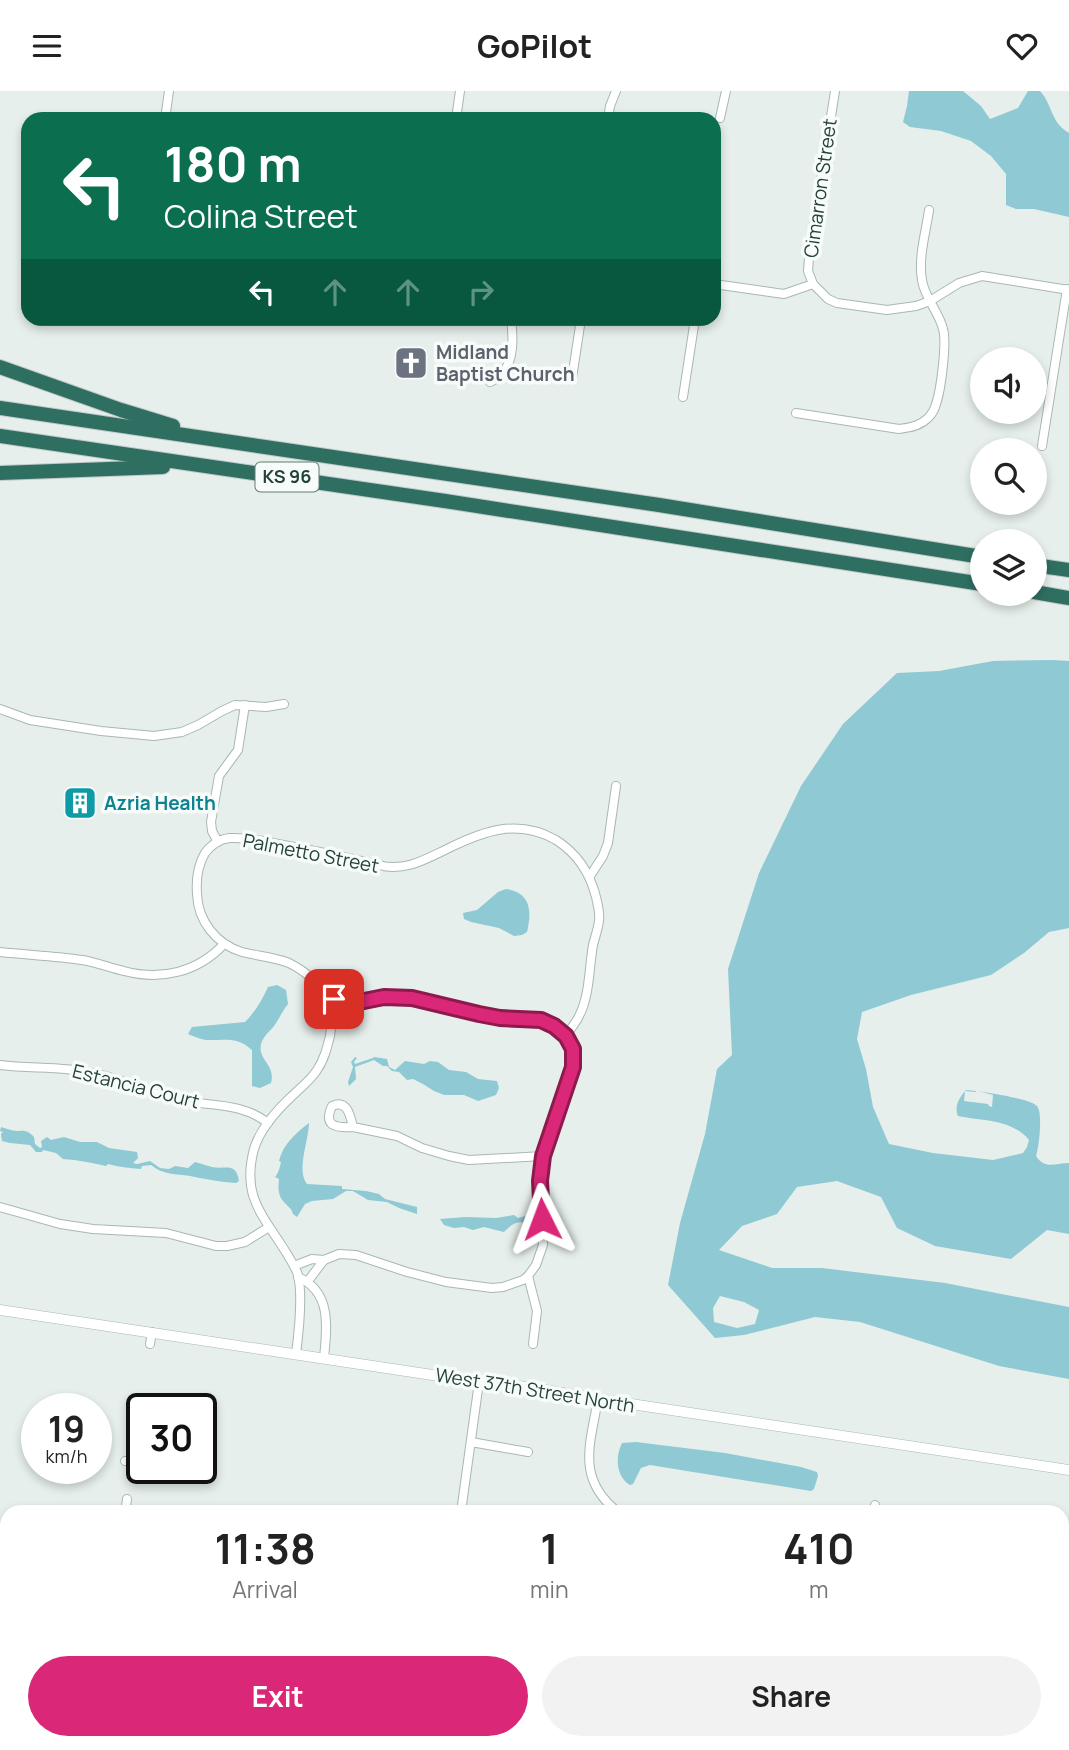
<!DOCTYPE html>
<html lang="en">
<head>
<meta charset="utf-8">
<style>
	:root { --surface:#fff; --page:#f2f2f2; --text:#222; --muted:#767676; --accent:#db2777 }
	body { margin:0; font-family:Manrope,sans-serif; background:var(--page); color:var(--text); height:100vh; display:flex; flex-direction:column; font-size:26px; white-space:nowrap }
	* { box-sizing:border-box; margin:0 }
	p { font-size:23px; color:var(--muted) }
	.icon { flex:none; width:38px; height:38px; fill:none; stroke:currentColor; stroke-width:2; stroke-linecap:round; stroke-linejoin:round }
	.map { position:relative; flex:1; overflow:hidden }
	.details { position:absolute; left:0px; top:1414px; width:1069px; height:245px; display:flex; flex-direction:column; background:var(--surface); border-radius:21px 21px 0 0; box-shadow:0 4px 10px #0003 }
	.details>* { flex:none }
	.hud { position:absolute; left:21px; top:21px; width:700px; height:214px; border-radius:21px; box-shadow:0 4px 10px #0003; background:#0b6e4f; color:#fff; overflow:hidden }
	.controls { position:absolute; left:970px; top:256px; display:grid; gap:14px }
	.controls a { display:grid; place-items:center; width:77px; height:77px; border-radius:50%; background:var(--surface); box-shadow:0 4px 10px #0003; font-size:35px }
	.speed { position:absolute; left:21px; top:1302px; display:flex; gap:14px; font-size:35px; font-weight:700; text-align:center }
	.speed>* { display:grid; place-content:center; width:91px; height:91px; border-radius:50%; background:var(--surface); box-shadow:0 4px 10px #0003; line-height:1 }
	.speed small { font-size:18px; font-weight:400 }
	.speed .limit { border:4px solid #111; border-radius:10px; background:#fff; color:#111 }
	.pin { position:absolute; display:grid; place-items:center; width:60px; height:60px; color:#fff; margin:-30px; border-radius:14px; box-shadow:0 4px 10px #0006 }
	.me { position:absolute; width:77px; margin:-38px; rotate:357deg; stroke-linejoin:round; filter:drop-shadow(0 0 5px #0008) }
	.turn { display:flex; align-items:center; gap:24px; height:147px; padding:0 28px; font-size:32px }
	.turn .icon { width:91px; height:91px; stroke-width:2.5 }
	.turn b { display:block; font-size:49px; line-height:60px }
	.lanes { display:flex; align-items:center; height:66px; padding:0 28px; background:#0003; justify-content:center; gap:35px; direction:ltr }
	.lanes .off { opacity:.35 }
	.eta { display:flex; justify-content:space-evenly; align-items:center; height:119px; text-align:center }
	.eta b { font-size:42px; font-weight:700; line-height:49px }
	.cta { display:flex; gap:14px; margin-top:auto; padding:14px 28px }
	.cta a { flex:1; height:80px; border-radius:42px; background:var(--accent); color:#fff; font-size:28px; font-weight:700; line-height:80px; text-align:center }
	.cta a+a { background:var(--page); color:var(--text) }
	header { display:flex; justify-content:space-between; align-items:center; height:91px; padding:0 28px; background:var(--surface); font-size:32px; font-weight:700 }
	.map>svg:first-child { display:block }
	.water { fill:#8ec9d4; fill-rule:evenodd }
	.pier { fill:#e6efeb }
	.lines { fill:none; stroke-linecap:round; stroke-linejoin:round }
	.minor-casing { stroke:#a8b8b2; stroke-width:10 }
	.tertiary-casing { stroke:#a8b8b2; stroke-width:11 }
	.motorway-casing { stroke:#c2cac8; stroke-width:16 }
	.minor { stroke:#fff; stroke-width:8 }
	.tertiary { stroke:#fff; stroke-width:10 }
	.motorway { stroke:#2f6f62; stroke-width:14 }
	.route-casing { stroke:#8e194d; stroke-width:18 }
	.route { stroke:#db2777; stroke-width:12 }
	.labels { text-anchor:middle; stroke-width:7; stroke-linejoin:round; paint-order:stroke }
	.shield { fill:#f7fbf9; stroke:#637a73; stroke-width:2 }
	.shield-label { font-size:18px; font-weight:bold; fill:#24423a }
	.street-label { font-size:19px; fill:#24423a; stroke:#f7fbf9 }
	.worship-label { font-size:19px; font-weight:bold; fill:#5b616d; stroke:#f7fbf9; text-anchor:start }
	.culture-label { font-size:19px; font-weight:bold; fill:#0d838f; stroke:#f7fbf9; text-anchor:start }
</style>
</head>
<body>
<header><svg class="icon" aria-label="menu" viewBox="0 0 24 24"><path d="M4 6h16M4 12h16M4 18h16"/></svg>GoPilot<svg class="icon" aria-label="heart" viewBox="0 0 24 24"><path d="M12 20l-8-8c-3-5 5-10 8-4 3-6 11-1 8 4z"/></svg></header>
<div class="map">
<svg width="1069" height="1659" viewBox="0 0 1069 1659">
	<rect width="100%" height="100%" fill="#e6efeb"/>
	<g class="water">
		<path d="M 909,0 L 963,0 L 981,15 L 990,28 L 1018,17 L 1028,0 L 1040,0 C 1053,14 1050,31 1069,42 L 1069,126 L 1034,118 L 1016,118 L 1006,114 L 1006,83 L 991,65 L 971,50 L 941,40 L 910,36 L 903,31 L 907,15 Z"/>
		<path d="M 1052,569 L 1069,570 L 1069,837 L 1049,841 L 1024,862 L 991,884 L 911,904 L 862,921 L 857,948 L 866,978 L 873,1016 L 889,1053 L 933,1062 L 993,1069 L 1023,1062 L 1027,1056 L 1029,1049 C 1012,1028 982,1030 958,1025 C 954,1015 959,1007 966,999 C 979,1000 1029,1007 1037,1015 C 1043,1022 1039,1056 1036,1065 C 1045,1079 1055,1072 1069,1072 L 1069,1143 L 1047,1139 L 1011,1168 L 935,1155 L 897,1137 L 881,1106 L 837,1090 L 797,1096 L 777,1123 L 742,1135 L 719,1159 L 772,1177 L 822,1177 L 945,1192 L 1069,1216 L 1069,1288 L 999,1275 L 860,1231 L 815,1226 L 744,1244 L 715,1247 L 668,1194 L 680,1132 L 705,1043 L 717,978 L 732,964 L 728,878 L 759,782 L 801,695 L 843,633 L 897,582 L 939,580 L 993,570 ZM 720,1205 L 744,1211 L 759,1219 L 755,1233 L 737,1237 L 714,1231 L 713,1217 Z"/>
		<path d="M 506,798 C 531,802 532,820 527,841 L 522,844 L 514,845 L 499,837 L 471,831 L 464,828 L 463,822 L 477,819 L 498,801 Z"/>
		<path d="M 277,894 L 286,899 L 288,913 C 283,919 280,926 276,932 C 271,941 258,947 261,961 C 264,972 275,977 271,992 L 260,997 L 252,995 L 252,959 C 236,944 224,950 206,949 C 200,948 193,945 188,943 L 192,936 L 245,931 C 256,920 262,909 268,896 Z"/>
		<path d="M 355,966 L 357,967 L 354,971 L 355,973 L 373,967 L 374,966 L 387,968 L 389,976 L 395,979 L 405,970 L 424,973 L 430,970 L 438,971 L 449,979 L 466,981 L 478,988 L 497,990 L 499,997 L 496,1004 L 478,1010 L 464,1004 L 444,1004 L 434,1000 L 423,993 L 413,988 L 407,989 L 399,981 L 392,980 L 387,975 L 383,975 L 374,969 L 355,976 L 356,988 L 349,995 L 348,991 L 353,976 L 351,971 Z"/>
		<path d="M 309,1032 C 309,1049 296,1079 307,1093 L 342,1095 L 342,1098 L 366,1100 L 379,1103 L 385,1108 L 417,1116 L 417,1123 L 399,1117 L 387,1111 L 368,1109 L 353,1100 L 346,1100 L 333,1108 L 312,1110 L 305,1113 L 297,1126 L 293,1123 C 291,1116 288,1116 283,1110 C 278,1104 278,1096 279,1088 L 275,1086 C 278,1083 280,1076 281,1071 L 279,1070 C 283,1053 296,1042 309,1032 Z"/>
		<path d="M 1,1036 C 4,1037 7,1038 11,1039 C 22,1042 24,1036 34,1046 L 35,1053 L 40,1057 L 42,1056 L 41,1050 L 47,1046 L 51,1049 L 64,1046 L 80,1051 L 97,1051 L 109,1057 L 137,1061 L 138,1067 L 133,1072 L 137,1073 L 150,1070 L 160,1077 L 169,1078 L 175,1075 L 188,1077 L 195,1071 C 201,1073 206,1074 212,1076 C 225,1079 236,1070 239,1090 L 236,1092 C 220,1091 205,1088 190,1085 C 176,1083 163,1084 151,1074 L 142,1075 L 141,1078 C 129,1077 119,1076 108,1073 L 106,1075 C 92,1072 78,1069 63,1068 L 56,1062 L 43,1059 L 42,1061 L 36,1061 L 30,1054 L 10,1052 L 2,1050 L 1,1043 L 3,1041 L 0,1040 Z"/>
		<path d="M 514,1124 L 518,1127 L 525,1125 L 526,1130 C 522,1133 521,1130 516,1132 C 512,1133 507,1138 504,1141 L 484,1136 L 473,1139 L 464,1136 L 454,1137 L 444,1134 L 440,1128 L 466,1126 L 496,1127 Z"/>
		<path d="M 636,1351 L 725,1362 L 801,1376 L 817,1381 L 818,1385 L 814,1398 L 811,1400 L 650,1374 L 641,1377 L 633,1393 L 630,1394 C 616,1386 615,1366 622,1352 Z"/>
	</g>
	<path class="pier" d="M 977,997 L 978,997 L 978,1000 L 993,1004 L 992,1016 L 989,1015 L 988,1013 L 964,1010 L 965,1000 L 976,1001 Z"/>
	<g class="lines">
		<defs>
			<g id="minor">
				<path d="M 720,27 L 726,0"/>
				<path d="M 165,28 L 169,0"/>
				<path d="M 456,28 L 460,0"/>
				<path d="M 608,28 L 610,15 L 616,0"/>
				<path d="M 714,193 L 784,203 L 813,193 L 828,208 L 837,212 L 887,219 L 916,215 L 930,210 L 959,192 L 982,185 L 1069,199"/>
				<path d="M 813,193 L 808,180 L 809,167 L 835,0"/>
				<path d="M 572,287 L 581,228"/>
				<path d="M 490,291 C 515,280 514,251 511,228"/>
				<path d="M 683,306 L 695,228"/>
				<path d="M 796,322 L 899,338 C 910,337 920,335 928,327 C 932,323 935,317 936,313 C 941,299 947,251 943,238 C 939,221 924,206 922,189 C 918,166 926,141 929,119"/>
				<path d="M 1042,355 L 1067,198"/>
				<path d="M 0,618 L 30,629 L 101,640 L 154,645 L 182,641 L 198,634 L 222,620 L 235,614 L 266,616 L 284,613"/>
				<path d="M 218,751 L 212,740 L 211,731 L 219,685 L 238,659 L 245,614"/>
				<path d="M 590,785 L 603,765 L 608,752 L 616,695"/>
				<path d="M 0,861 C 27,864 55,865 82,869 C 96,871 110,877 124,880 C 161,890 198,881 224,853"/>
				<path d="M 326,908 L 353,906 L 359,911 L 353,916 L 331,925"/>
				<path d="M 0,974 C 30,978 62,975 92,982 C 121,987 146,1001 175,1008 C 207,1016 240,1010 268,1032"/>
				<path d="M 353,1036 C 335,1037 323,1035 332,1015 C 347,1008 350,1024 353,1036 L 397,1045 L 422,1057 L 449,1065 L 469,1069 L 543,1065"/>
				<path d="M 0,1116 L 60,1133 L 93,1138 L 166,1142 L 216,1155 L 227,1155 L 245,1151 L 269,1136"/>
				<path d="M 294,1175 L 312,1168 L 324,1169 L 339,1163 L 356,1164 L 407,1181 L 446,1191 L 492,1197 L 503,1196 L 523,1189 L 528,1185 L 536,1174 L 543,1154 L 540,1090 L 543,1065 L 573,976 C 575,958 570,946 554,935 C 545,928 534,929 523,928 C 509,927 495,926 481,923 C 458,919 436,910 413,907 C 394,905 377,908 359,911"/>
				<path d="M 528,1185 L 537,1220 L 533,1253"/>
				<path d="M 298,1186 C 332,1201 327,1236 324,1267"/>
				<path d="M 308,1190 L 324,1169"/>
				<path d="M 150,1253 L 152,1241"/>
				<path d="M 296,1263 C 299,1240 303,1206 298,1184 C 296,1177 291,1170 287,1163 C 264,1125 241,1107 254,1058 C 260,1038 277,1019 292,1005 C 301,996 311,989 317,979 C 324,969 327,957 330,945 C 332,933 331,921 327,909 C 320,893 305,880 289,872 C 274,866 257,865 242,861 C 216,853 198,830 197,803 C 196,790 198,774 205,762 C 211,754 220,748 230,747 C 246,746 263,750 278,753 C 312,759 345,766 379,774 C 404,781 424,769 447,758 C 483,740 518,727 556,749 C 578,763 590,782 596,806 C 598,814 600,823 599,830 C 598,838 595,846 593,854 C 589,876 590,904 579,925 C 576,932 570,938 566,945"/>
				<path d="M 598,1308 C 590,1354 576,1388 618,1421"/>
				<path d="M 471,1351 L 528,1361"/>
				<path d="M 125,1370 L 138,1371"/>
				<path d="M 126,1416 L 127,1408"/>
				<path d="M 461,1421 L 479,1291"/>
				<path d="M 873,1421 L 875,1414"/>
				<path d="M 467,1652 L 468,1659"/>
				<path d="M 338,1659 L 340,1652"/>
				<path d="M 846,1659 L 848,1652"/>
			</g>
			<path id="tertiary" d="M 0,1219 L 479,1291 L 527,1296 L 598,1308 L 1069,1379"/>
			<g id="motorway">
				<path d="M 0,276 L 121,319 L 173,335"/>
				<path d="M 0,317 L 659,414 L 982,466"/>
				<path d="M 0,345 L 445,410 L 982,493"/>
				<path d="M 0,382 L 163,376"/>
				<path d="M 1034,474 L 1069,479"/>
				<path d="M 1034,501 L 1069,507"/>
			</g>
		</defs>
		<use href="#minor" class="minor-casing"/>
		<use href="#tertiary" class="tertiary-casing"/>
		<use href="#motorway" class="motorway-casing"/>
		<use href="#minor" class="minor"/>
		<use href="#tertiary" class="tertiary"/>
		<use href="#motorway" class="motorway"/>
	</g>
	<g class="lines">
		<defs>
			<path id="route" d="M 334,908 L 353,906 L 359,911 L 384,906 L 412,907 L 479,923 L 500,927 L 541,929 L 554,935 L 566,945 L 573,958 L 573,976 L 543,1065 L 540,1090 L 542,1128"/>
		</defs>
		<use href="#route" class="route-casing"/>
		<use href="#route" class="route"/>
	</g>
	<defs>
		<symbol id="church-square" viewBox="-11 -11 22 22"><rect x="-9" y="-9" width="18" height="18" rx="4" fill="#6b7280" stroke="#f7fbf9"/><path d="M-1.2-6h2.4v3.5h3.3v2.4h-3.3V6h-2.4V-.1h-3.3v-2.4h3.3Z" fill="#fff"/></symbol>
		<symbol id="building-square" viewBox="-11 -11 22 22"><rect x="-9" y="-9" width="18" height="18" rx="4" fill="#0f9aa8" stroke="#f7fbf9"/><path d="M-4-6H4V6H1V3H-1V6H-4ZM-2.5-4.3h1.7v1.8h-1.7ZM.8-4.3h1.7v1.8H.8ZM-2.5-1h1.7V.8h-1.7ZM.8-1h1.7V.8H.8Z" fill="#fff"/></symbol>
	</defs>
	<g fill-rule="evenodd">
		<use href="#church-square" x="392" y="253" width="38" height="38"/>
		<use href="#building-square" x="61" y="693" width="38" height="38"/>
	</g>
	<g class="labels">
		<rect class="shield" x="255.5" y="371.5" width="63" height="29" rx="5"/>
		<g class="shield-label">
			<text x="287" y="392">KS 96</text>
		</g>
		<g class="street-label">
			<text transform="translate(820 97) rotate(-82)" y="7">Cimarron Street</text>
			<text transform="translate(311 762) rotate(11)" y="7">Palmetto Street</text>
			<text transform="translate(136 995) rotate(14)" y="7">Estancia Court</text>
			<text transform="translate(535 1299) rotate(9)" y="7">West 37th Street North</text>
		</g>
		<g class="worship-label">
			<text x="436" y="268">Midland<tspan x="436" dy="22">Baptist Church</tspan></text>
		</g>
		<g class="culture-label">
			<text x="104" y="719">Azria Health</text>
		</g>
	</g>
</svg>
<div class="controls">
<a><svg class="icon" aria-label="sound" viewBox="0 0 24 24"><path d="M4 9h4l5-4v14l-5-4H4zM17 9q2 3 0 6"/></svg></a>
<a><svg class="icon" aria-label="search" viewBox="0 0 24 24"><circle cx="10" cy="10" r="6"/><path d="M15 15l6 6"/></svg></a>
<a><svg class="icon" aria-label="layers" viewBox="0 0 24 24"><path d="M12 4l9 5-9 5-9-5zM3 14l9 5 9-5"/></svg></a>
</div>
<div class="speed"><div>19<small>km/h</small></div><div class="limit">30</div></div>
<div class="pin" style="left:334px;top:908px;background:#d93025"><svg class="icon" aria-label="arrive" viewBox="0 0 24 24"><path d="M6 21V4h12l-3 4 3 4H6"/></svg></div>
<svg class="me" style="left:542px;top:1128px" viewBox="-20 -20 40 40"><path d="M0-17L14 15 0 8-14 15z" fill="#db2777" stroke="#fff" stroke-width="4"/></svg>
<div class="hud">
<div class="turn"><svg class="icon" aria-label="left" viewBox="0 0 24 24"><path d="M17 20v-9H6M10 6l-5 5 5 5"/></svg><div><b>180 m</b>Colina Street</div></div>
<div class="lanes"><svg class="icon" aria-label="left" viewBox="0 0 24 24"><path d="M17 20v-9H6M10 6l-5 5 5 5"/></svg><svg class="icon off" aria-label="ahead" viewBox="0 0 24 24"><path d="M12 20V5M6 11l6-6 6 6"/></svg><svg class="icon off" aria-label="ahead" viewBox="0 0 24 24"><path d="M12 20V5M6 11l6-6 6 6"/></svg><svg class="icon off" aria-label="right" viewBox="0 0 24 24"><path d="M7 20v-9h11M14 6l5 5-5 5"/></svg></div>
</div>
<section class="details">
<div class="eta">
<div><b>11:38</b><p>Arrival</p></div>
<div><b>1</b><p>min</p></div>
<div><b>410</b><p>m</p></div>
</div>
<div class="cta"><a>Exit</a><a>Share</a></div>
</section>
</div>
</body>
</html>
